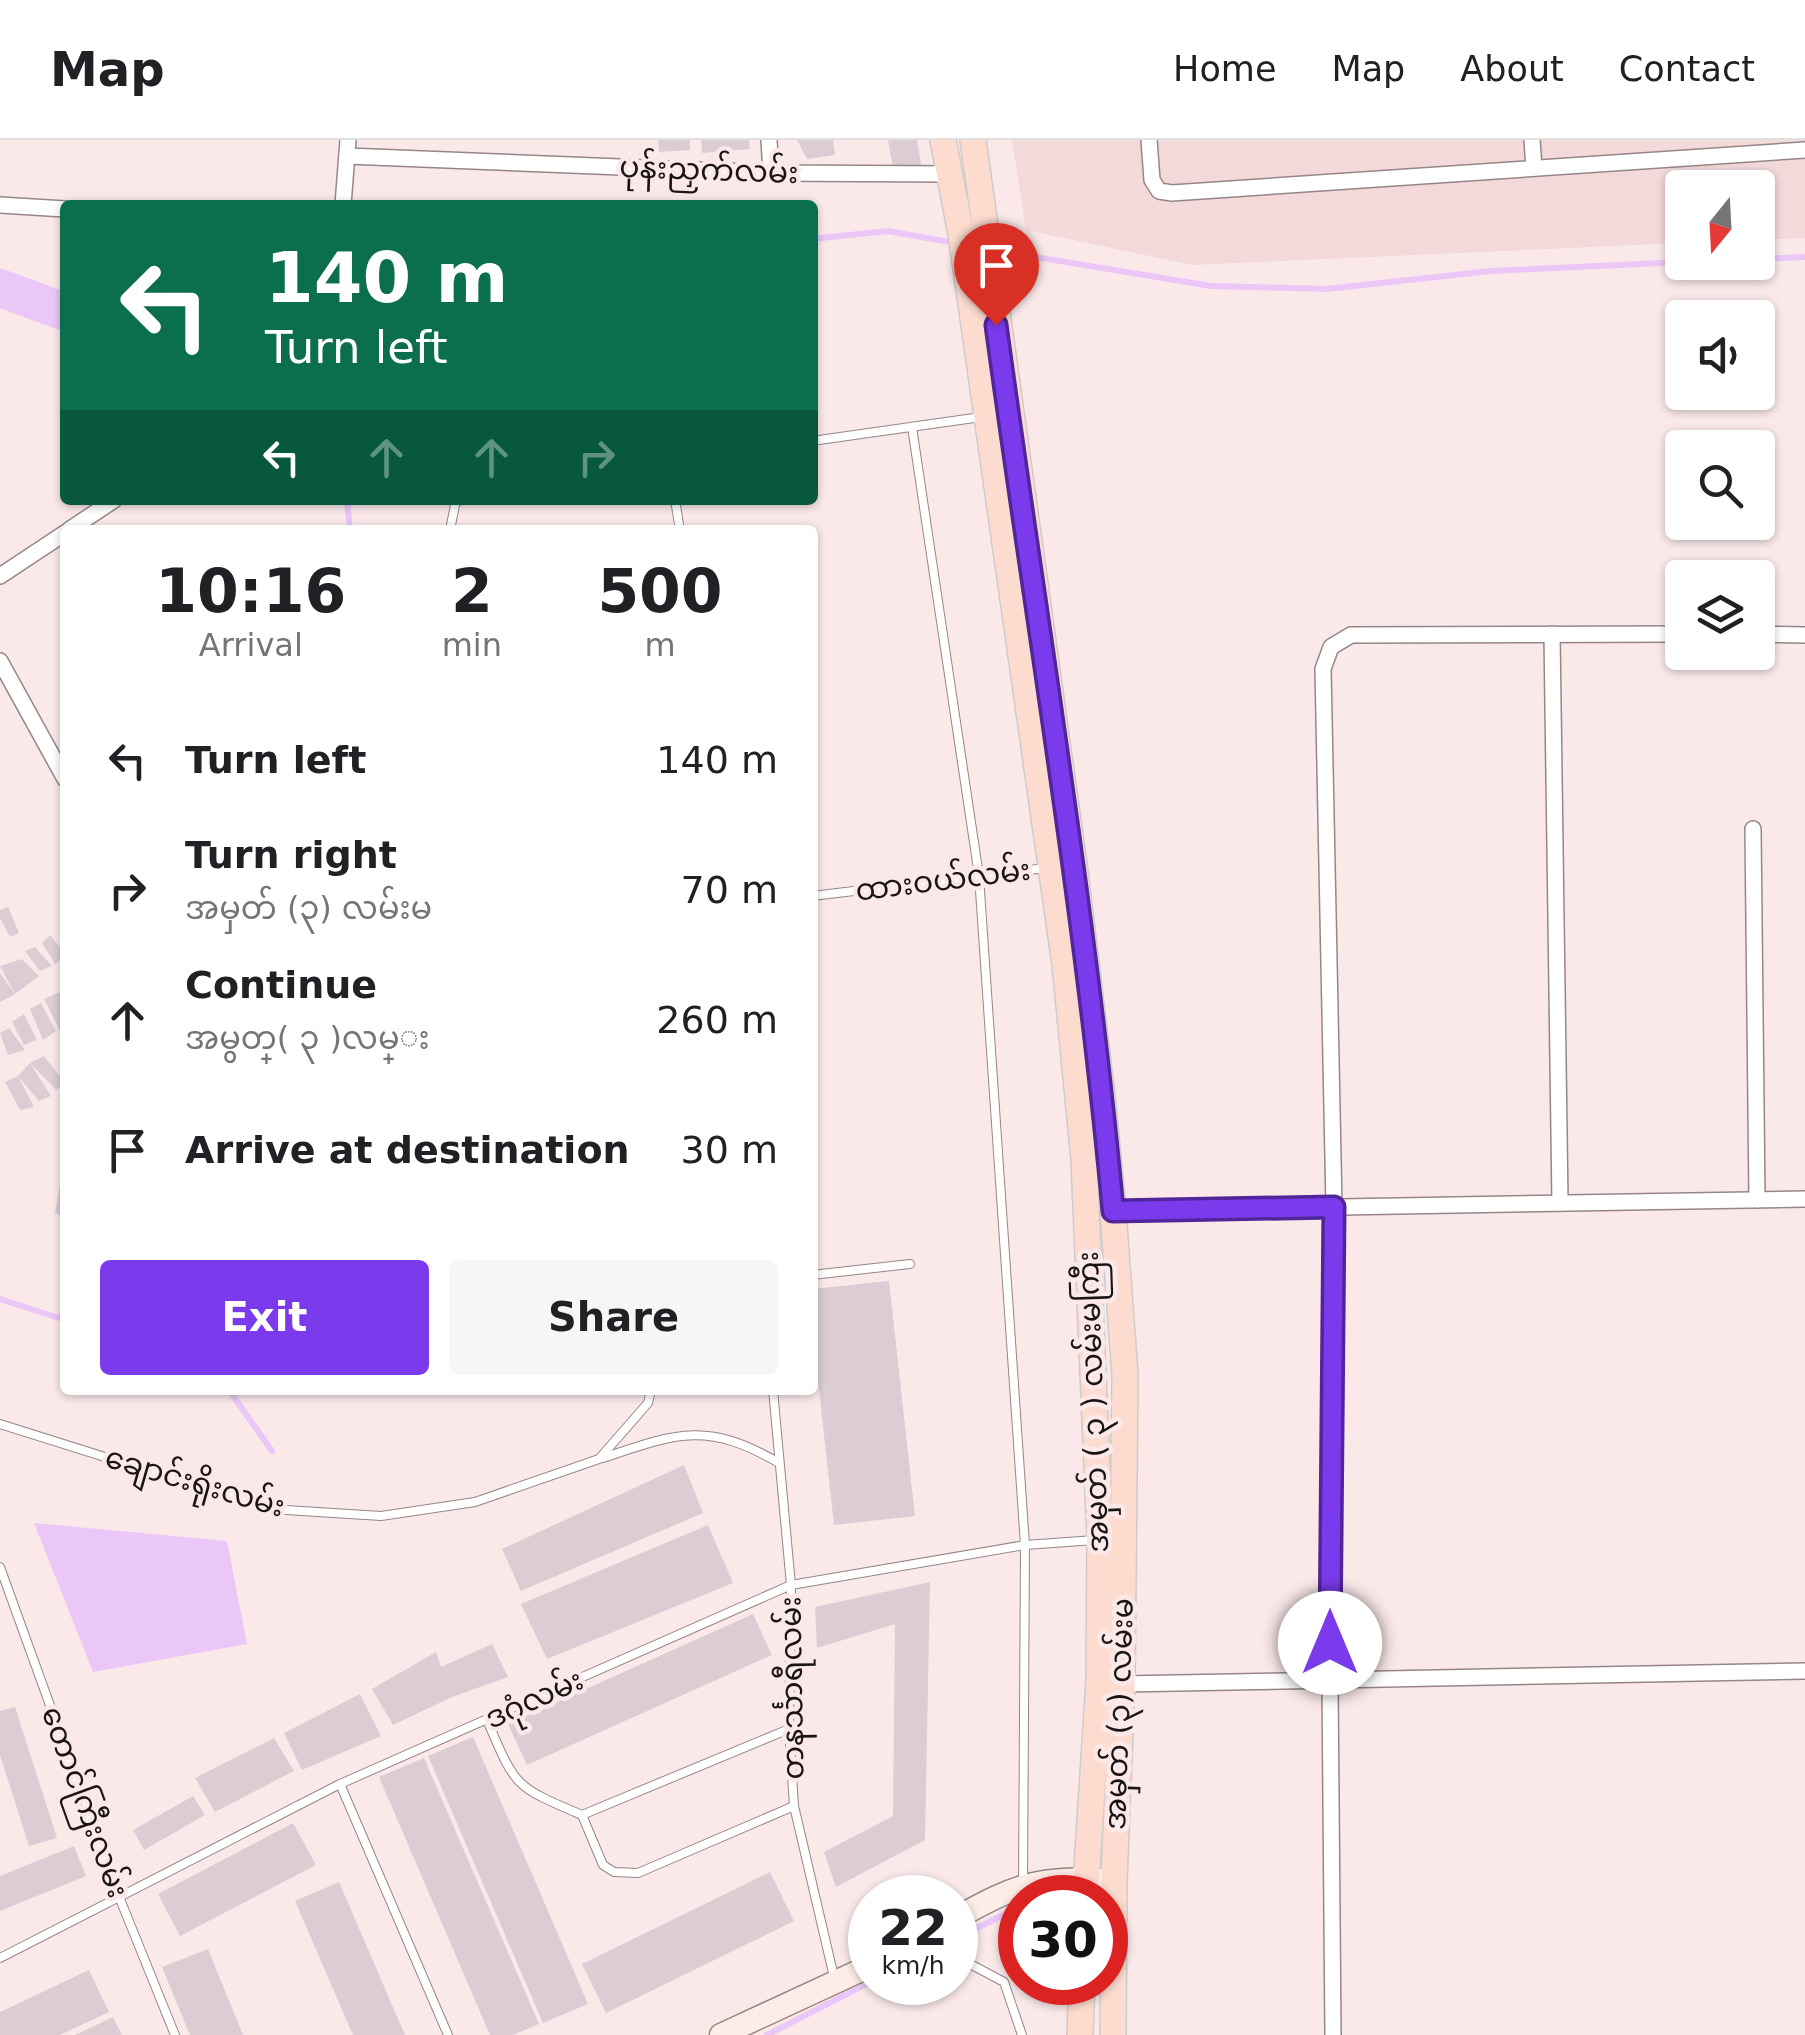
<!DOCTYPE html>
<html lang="en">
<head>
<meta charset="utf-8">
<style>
	:root { --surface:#fff; --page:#f6f6f6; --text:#202124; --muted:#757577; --line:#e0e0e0; --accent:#7c3aed }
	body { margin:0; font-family:"DejaVu Sans","Noto Sans Myanmar",sans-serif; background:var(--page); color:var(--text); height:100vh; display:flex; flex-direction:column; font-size:38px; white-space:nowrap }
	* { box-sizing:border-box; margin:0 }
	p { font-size:32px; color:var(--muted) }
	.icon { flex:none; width:55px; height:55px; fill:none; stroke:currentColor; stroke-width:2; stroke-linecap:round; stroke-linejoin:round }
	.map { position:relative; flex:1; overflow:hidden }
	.panel { position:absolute; left:60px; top:385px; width:758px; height:870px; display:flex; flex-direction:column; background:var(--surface); border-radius:10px; box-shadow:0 2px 8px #0004 }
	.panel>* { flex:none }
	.hud { position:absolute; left:60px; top:60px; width:758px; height:305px; border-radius:10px; box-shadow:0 2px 8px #0004; background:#0b6e4f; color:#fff; overflow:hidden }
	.needle { width:65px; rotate:198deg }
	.controls { position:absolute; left:1665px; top:30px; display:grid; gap:20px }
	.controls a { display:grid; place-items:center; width:110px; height:110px; border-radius:10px; background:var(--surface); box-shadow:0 2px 8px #0004; font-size:50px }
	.speed { position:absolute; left:848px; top:1735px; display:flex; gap:20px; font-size:50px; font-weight:700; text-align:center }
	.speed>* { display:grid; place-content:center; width:130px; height:130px; border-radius:50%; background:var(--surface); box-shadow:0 2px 8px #0004; line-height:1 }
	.speed small { font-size:25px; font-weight:400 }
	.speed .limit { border:15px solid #d22; background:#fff; color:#111 }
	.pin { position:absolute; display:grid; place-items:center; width:85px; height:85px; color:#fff; margin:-102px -42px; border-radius:50% 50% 50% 0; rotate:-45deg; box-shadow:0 0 10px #0007 }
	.pin .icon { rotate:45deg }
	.me { position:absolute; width:110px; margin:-55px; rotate:0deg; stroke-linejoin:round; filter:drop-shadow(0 0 8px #0008) }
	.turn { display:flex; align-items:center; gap:35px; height:210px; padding:0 40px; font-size:45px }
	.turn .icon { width:130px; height:130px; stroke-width:2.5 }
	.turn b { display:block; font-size:70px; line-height:85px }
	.lanes { display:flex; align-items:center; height:95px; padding:0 40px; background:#0003; justify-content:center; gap:50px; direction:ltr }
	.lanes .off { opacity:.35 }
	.eta { display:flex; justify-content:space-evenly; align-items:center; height:170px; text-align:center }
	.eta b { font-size:60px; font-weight:600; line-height:70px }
	.action { display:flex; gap:20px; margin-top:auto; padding:20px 40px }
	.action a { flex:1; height:115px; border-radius:10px; background:var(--accent); color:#fff; font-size:40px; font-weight:600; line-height:115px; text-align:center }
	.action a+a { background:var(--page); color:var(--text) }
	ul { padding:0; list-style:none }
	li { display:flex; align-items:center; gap:30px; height:130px; padding:0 40px }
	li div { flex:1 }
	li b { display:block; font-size:38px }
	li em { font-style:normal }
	header { display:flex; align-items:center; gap:60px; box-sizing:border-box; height:140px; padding:0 50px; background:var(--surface); border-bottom:2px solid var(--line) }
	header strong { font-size:48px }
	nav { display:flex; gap:55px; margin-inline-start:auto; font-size:35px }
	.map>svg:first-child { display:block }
	.built { fill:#f3d9da }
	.water { fill:#ebc7f8 }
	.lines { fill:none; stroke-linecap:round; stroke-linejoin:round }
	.stream { stroke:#ebc7f8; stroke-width:6 }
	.river { stroke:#ebc7f8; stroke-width:38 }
	.building { fill:#dccdd5 }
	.lane-casing { stroke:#968687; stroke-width:10 }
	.street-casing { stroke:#968687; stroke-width:18 }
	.secondary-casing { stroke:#968687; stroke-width:25 }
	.primary-casing { stroke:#cdcccc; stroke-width:28 }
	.lane { stroke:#fff; stroke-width:8 }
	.street { stroke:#fff; stroke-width:15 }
	.secondary { stroke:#feede7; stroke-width:22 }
	.primary { stroke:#fddccf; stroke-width:25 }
	.route-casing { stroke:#51269a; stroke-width:25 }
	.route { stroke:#7c3aed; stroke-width:18 }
	.labels { text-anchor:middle; stroke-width:9; stroke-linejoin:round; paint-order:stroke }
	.street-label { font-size:30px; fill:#1a1515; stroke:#fbe9ea }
</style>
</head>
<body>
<header>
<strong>Map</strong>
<nav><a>Home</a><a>Map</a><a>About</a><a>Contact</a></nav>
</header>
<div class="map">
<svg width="1805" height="1895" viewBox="0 0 1805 1895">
	<rect width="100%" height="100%" fill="#fbe9ea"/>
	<path class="built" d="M 1012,0 L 1805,0 L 1805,98 L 1758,100 L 1758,48 L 1682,48 L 1682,103 L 1192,125 L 1026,90 Z"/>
	<path class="water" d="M 34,1383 L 227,1401 L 247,1504 L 93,1532 Z"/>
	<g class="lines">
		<g class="stream">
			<path d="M 812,99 L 887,91 L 956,103"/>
			<path d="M 993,110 L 1211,146 L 1326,149 L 1491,131 L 1682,122"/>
			<path d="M 1758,119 L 1805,117"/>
			<path d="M 347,360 L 350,390"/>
			<path d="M 0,1159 L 65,1180"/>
			<path d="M 229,1250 L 272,1311"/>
			<path d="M 955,1799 L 1005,1774"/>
			<path d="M 767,1895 L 870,1842"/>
		</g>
		<path class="river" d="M 0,148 L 65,172"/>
	</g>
	<g class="building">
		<path d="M 658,0 L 690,0 L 690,10 L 659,12 Z"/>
		<path d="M 701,0 L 749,0 L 750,9 L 702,13 Z"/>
		<path d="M 797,0 L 833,0 L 835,15 L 807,19 Z"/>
		<path d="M 888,0 L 917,0 L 922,29 L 893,28 Z"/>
		<path d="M 8,767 L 19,793 L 10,797 L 0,778 L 0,770 Z"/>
		<path d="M 50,795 L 65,813 L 65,817 L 55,824 L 42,803 Z"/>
		<path d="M 35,807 L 52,826 L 40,831 L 25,811 Z"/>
		<path d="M 22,819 L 39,836 L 15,854 L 0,862 L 0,833 L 15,854 L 0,826 Z"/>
		<path d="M 60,852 L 65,864 L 65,886 L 60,891 L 44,859 Z"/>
		<path d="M 41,863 L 56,891 L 43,900 L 30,869 Z"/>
		<path d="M 24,874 L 37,900 L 24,905 L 12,882 Z"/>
		<path d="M 9,888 L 25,910 L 8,915 L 0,893 Z"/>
		<path d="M 44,916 L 65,943 L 56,950 L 30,923 Z"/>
		<path d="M 30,923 L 51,956 L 39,961 L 18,936 L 34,967 L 20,970 L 5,942 L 18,936 Z"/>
		<path d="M 63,1028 L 65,1028 L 65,1077 L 55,1073 Z"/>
		<path d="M 889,1141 L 915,1376 L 834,1385 L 812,1187 L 812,1149 Z"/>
		<path d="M 684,1325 L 703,1373 L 521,1451 L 502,1409 Z"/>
		<path d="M 708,1385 L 733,1443 L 547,1519 L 521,1464 Z"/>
		<path d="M 930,1442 L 925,1700 L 836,1747 L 824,1712 L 893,1676 L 895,1484 L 817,1508 L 815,1467 Z"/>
		<path d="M 753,1474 L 772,1515 L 527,1625 L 508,1584 Z"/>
		<path d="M 492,1504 L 508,1537 L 452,1557 L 393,1585 L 372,1549 L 436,1512 L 441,1527 Z"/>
		<path d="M 360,1554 L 381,1596 L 302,1630 L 284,1593 Z"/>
		<path d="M 15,1567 L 57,1698 L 29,1706 L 0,1615 L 0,1571 Z"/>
		<path d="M 473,1597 L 588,1864 L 543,1883 L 428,1616 Z"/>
		<path d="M 274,1598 L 294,1631 L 215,1672 L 195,1638 Z"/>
		<path d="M 424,1618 L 539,1884 L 513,1895 L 490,1895 L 379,1637 Z"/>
		<path d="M 193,1656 L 205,1675 L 144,1710 L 133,1690 Z"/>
		<path d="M 293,1683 L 316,1725 L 180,1796 L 158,1754 Z"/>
		<path d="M 74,1706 L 86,1736 L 0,1771 L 0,1736 Z"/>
		<path d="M 770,1732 L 794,1781 L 606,1873 L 582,1824 Z"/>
		<path d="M 339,1742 L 405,1895 L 353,1895 L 340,1865 L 295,1761 Z"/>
		<path d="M 208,1809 L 243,1895 L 190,1895 L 162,1827 Z"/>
		<path d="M 89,1830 L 109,1872 L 60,1895 L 0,1895 L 0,1872 Z"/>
		<path d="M 113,1877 L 122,1895 L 75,1895 Z"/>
	</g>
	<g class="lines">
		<defs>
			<g id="lane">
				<path d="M 912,287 L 979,736 L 1025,1405 L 1023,1744"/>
				<path d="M 812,301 L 981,277"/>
				<path d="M 675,360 L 680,390"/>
				<path d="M 450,390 L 455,365 L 459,360"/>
				<path d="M 812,756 L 1046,728"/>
				<path d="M 812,1135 L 910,1124"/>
				<path d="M 773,1250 L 791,1445 L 789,1589 L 794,1666 L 834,1837"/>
				<path d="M 0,1284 L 270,1369 L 381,1376 L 475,1362 L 599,1319 L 648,1263 L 651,1250"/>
				<path d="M 603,1318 C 677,1293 707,1281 779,1323"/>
				<path d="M 0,1427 L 120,1759 L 175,1895"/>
				<path d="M 487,1580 C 516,1648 514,1646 582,1675"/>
				<path d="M 789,1589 L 582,1675 L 603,1725 L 614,1732 L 638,1733 L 794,1666"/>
				<path d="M 340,1644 L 448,1895"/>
				<path d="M 955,1816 L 1004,1842 L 1022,1895"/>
				<path d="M 0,1818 L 340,1644 L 791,1445 L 1025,1405 L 1095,1400"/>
			</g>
			<g id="street">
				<path d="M 769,0 L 771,33"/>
				<path d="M 1149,0 L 1152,40 L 1159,51 L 1172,53 L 1805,10"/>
				<path d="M 1532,0 L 1534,28"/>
				<path d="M 347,16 L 771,33 L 951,34"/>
				<path d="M 0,65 L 65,69"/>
				<path d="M 343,65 L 348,0"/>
				<path d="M 69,390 L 114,360"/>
				<path d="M 0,436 L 65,393"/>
				<path d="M 1552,494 L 1560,1063"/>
				<path d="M 1758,494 L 1805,495"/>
				<path d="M 0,521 L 65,639"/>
				<path d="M 1753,689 L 1757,1060"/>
				<path d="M 1113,1071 L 1805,1059"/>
				<path d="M 1122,1544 L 1805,1531"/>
				<path d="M 1333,1895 L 1330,1542 L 1334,1067 L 1323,529 L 1331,507 L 1351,495 L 1682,494"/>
			</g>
			<g id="secondary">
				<path d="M 955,1779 C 1018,1743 1041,1736 1114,1741"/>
				<path d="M 721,1895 L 870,1826"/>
			</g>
			<g id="primary">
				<path d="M 943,0 L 961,94 L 1065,824 L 1084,1019 L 1100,1400 L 1099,1541 L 1085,1758"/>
				<path d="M 973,0 L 1074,724 L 1102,956 L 1113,1071 L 1125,1235 L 1122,1544 L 1114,1741 L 1113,1895"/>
				<path d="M 1080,1895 L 1082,1842"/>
			</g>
		</defs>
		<use href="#lane" class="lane-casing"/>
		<use href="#street" class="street-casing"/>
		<use href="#secondary" class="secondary-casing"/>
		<use href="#primary" class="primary-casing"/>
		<use href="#lane" class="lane"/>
		<use href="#street" class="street"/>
		<use href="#secondary" class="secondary"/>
		<use href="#primary" class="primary"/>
	</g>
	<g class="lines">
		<defs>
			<path id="route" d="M 996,185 C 1036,480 1086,774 1113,1071 L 1334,1067 L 1330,1503"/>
		</defs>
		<use href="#route" class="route-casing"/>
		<use href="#route" class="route"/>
	</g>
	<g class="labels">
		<g class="street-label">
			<text transform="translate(709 30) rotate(2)" y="10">ပုန်းညှက်လမ်း</text>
			<text transform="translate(943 740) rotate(-7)" y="10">ထားဝယ်လမ်း</text>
			<text transform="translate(1093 1262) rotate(-92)" y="10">အမှတ် ( ၃ ) လမ်းမကြီး</text>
			<text transform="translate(195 1342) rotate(16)" y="10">ချောင်းရိုးလမ်း</text>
			<text transform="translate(792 1548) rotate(-91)" y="10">တနင်္သာရီလမ်း</text>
			<text transform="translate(534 1559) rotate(-24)" y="10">ဒဂုံလမ်း</text>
			<text transform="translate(1119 1574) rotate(-88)" y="10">အမှတ် (၃) လမ်းမ</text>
			<text transform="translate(85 1662) rotate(70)" y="10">တောင်ကြီးလမ်း</text>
		</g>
	</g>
</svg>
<div class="controls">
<a><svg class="needle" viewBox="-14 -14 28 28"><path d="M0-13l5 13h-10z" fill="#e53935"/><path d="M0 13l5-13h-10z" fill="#757577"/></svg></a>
<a><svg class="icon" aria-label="sound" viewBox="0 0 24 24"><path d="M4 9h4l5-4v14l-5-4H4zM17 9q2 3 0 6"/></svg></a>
<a><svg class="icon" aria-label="search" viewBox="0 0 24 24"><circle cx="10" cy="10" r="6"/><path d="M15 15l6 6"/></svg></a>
<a><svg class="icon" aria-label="layers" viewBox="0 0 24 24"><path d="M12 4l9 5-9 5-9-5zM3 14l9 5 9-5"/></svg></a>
</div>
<div class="speed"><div>22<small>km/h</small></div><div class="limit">30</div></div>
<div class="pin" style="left:996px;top:185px;background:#d93025"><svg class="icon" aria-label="arrive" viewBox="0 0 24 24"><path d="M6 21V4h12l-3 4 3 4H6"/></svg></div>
<svg class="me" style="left:1330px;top:1503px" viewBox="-20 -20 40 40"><circle r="19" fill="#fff"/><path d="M0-13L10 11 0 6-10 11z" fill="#7c3aed"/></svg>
<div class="hud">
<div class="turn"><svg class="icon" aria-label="left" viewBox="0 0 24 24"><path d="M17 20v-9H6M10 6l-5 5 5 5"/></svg><div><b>140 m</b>Turn left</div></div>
<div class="lanes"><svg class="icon" aria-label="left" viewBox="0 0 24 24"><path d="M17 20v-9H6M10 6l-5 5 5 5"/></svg><svg class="icon off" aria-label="ahead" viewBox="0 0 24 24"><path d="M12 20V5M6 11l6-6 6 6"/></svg><svg class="icon off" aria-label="ahead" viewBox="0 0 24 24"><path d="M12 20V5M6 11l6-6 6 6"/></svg><svg class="icon off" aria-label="right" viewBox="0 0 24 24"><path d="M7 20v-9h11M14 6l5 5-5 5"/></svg></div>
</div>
<section class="panel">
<div class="eta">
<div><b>10:16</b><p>Arrival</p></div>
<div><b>2</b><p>min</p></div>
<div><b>500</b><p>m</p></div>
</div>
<ul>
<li><svg class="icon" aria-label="left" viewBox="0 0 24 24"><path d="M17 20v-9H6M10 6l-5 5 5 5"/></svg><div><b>Turn left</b></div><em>140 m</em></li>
<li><svg class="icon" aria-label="right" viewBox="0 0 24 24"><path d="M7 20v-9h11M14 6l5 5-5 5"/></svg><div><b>Turn right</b><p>အမှတ် (၃) လမ်းမ</p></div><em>70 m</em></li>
<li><svg class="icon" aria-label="ahead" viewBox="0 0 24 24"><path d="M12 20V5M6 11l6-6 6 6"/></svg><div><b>Continue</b><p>အမွတ္( ၃ )လမ္း</p></div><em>260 m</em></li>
<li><svg class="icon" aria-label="arrive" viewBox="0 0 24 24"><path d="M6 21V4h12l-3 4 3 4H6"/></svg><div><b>Arrive at destination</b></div><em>30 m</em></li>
</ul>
<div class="action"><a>Exit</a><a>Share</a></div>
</section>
</div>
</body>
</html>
